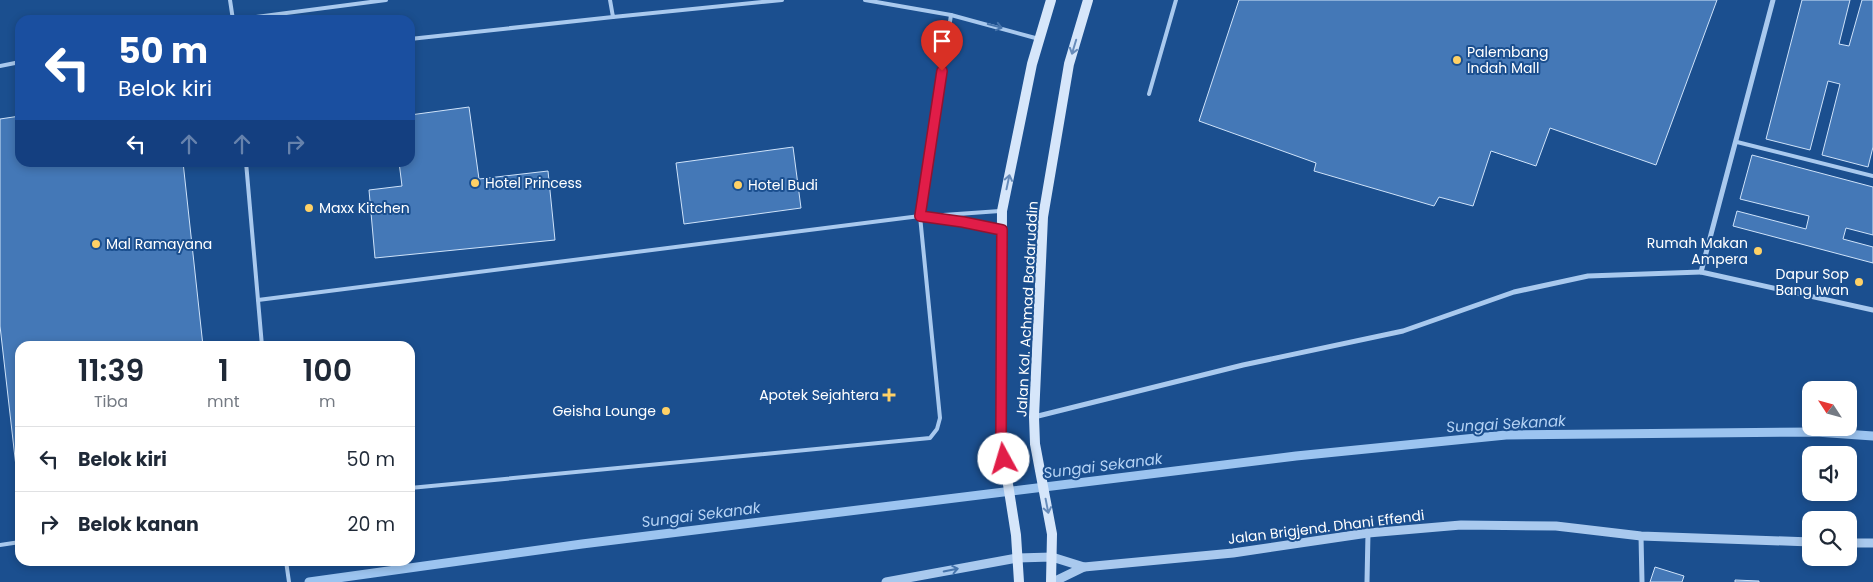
<!DOCTYPE html>
<html lang="id">
<head>
<meta charset="utf-8">
<style>
	:root { --surface:#fff; --page:#f6f6f7; --text:#1f2937; --muted:#747a83; --line:#e0e1e3 }
	body { margin:0; font-family:Poppins,sans-serif; background:var(--page); color:var(--text); height:100vh; display:flex; flex-direction:column; font-size:19px; white-space:nowrap }
	* { box-sizing:border-box; margin:0 }
	p { font-size:16px; color:var(--muted) }
	.icon { flex:none; width:28px; height:28px; fill:none; stroke:currentColor; stroke-width:2; stroke-linecap:round; stroke-linejoin:round }
	.map { position:relative; flex:1; overflow:hidden }
	.panel { position:absolute; left:15px; top:341px; width:400px; height:225px; display:flex; flex-direction:column; background:var(--surface); border-radius:15px; box-shadow:0 2px 8px #0003 }
	.panel>* { flex:none }
	.banner { position:absolute; left:15px; top:15px; width:400px; height:152px; border-radius:15px; box-shadow:0 2px 8px #0003; background:#1a4fa0; color:#fff; overflow:hidden }
	.needle { width:32px; rotate:306deg }
	.buttons { position:absolute; left:1802px; top:381px; display:grid; gap:10px }
	.buttons a { display:grid; place-items:center; width:55px; height:55px; border-radius:10px; background:var(--surface); box-shadow:0 2px 8px #0003; font-size:25px }
	.pin { position:absolute; display:grid; place-items:center; width:42px; height:42px; color:#fff; margin:-51px -21px; border-radius:50% 50% 50% 0; rotate:-45deg; box-shadow:0 0 5px #0007 }
	.pin .icon { rotate:45deg }
	.me { position:absolute; width:55px; margin:-28px; rotate:354deg; stroke-linejoin:round; filter:drop-shadow(0 0 4px #0008) }
	.turn { display:flex; align-items:center; gap:18px; height:105px; padding:0 20px; font-size:22px }
	.turn .icon { width:65px; height:65px; stroke-width:2.5 }
	.turn b { display:block; font-size:35px; line-height:42px }
	.lanes { display:flex; align-items:center; height:48px; padding:0 20px; background:#0003; justify-content:center; gap:25px; direction:ltr }
	.lanes .off { opacity:.35 }
	.eta { display:flex; justify-content:space-evenly; align-items:center; height:85px; text-align:center }
	.eta b { font-size:30px; font-weight:600; line-height:35px }
	ul { padding:0; list-style:none }
	li { display:flex; align-items:center; gap:15px; height:65px; padding:0 20px; border-top:1px solid var(--line) }
	li div { flex:1 }
	li b { display:block; font-size:19px }
	li em { font-style:normal }
	.map>svg:first-child { display:block }
	.lines { fill:none; stroke-linecap:round; stroke-linejoin:round }
	.stream { stroke:#9cc4f0; stroke-width:9 }
	.building { fill:#4478b7; stroke:#cfe3fa }
	.service { stroke:#a9c9ee; stroke-width:4 }
	.minor { stroke:#a9c9ee; stroke-width:5 }
	.tertiary { stroke:#a9c9ee; stroke-width:9 }
	.secondary { stroke:#d6e6fa; stroke-width:10 }
	.oneway { stroke:#4674ac }
	.oneway2 { stroke:#668bba }
	.route-casing { stroke:#92132f; stroke-width:12 }
	.route { stroke:#e11d48; stroke-width:9 }
	.poi-dot { fill:#ffd166; stroke:#1b4f8f; stroke-width:2 }
	.labels { text-anchor:middle; stroke-width:4; stroke-linejoin:round; paint-order:stroke }
	.poi-label { font-size:14px; fill:#fff; stroke:#1b4f8f; text-anchor:start }
	.street-label { font-size:14px; fill:#fff; stroke:#1b4f8f }
	.water-label { font-size:15px; font-style:italic; fill:#b5d3f5; stroke:#1b4f8f }
</style>
</head>
<body>
<div class="map">
<svg width="1873" height="582" viewBox="0 0 1873 582">
	<rect width="100%" height="100%" fill="#1b4f8f"/>
	<g class="lines">
		<path class="stream" d="M 309,582 L 582,544 L 1296,456 L 1506,435 L 1816,432 L 1873,436"/>
	</g>
	<g class="building">
		<path d="M 1239,0 L 1717,0 L 1656,165 L 1550,128 L 1536,166 L 1491,151 L 1473,206 L 1439,197 L 1434,206 L 1314,171 L 1316,163 L 1199,121 Z"/>
		<path d="M 1802,0 L 1850,0 L 1839,44 L 1849,46 L 1862,0 L 1873,0 L 1873,147 L 1868,167 L 1822,155 L 1840,84 L 1828,81 L 1810,150 L 1766,139 Z"/>
		<path d="M 469,107 L 479,179 L 548,171 L 555,240 L 375,258 L 369,190 L 402,186 L 399,162 L 410,162 L 410,115 Z"/>
		<path d="M 20,116 L 20,162 L 183,162 L 203,346 L 20,346 L 20,493 L 19,493 L 0,326 L 0,119 Z"/>
		<path d="M 793,147 L 801,208 L 684,224 L 676,163 Z"/>
		<path d="M 1752,155 L 1873,187 L 1873,235 L 1846,228 L 1843,239 L 1873,247 L 1873,263 L 1733,226 L 1737,211 L 1806,229 L 1809,216 L 1740,199 Z"/>
		<path d="M 1655,567 L 1684,576 L 1682,582 L 1650,582 Z"/>
		<path d="M 1735,580 L 1759,581 L 1759,582 L 1735,582 Z"/>
	</g>
	<g class="lines">
		<g class="service">
			<path d="M 230,0 L 233,20"/>
			<path d="M 610,0 L 613,17 L 782,0"/>
			<path d="M 865,0 L 951,15 L 1039,39"/>
			<path d="M 232,20 L 386,0"/>
			<path d="M 410,39 L 613,17"/>
			<path d="M 0,66 L 20,62"/>
			<path d="M 1149,94 L 1176,0"/>
			<path d="M 1737,142 L 1873,176"/>
			<path d="M 246,162 L 262,346"/>
			<path d="M 920,216 L 963,222 L 1000,230"/>
			<path d="M 929,216 L 1000,211"/>
			<path d="M 258,300 L 920,216 L 951,15"/>
			<path d="M 410,488 L 930,438 L 937,429 L 940,418 L 920,216"/>
			<path d="M 0,545 L 20,542"/>
			<path d="M 286,561 L 289,582"/>
		</g>
		<g class="minor">
			<path d="M 1773,0 L 1701,272 L 1873,310"/>
			<path d="M 1034,417 L 1243,365 L 1403,331 L 1514,292 L 1588,276 L 1701,272"/>
			<path d="M 1641,536 L 1642,582"/>
			<path d="M 1367,582 L 1368,533"/>
		</g>
		<g class="tertiary">
			<path d="M 1849,543 L 1873,543"/>
			<path d="M 886,582 L 1017,558 L 1052,557 L 1084,567"/>
			<path d="M 1053,582 L 1084,567 L 1233,553 L 1368,533 L 1461,525 L 1556,526 L 1641,536 L 1811,542"/>
		</g>
		<g class="secondary">
			<path d="M 1019,582 L 1016,535 L 1001,440 L 1002,211 L 1032,64 L 1051,0"/>
			<path d="M 1051,582 L 1052,534 L 1035,444 L 1034,417 L 1043,217 L 1069,64 L 1088,0"/>
		</g>
	</g>
	<defs><path id="oneway-shaft" d="M-6 0H5M1.5-3L5.5 0L1.5 3" fill="none" stroke-width="1.6" stroke-linecap="round" stroke-linejoin="round" transform="scale(1.25)"/></defs>
	<g class="oneway">
		<use href="#oneway-shaft" transform="translate(995 26) rotate(15)"/>
		<use href="#oneway-shaft" transform="translate(951 570) rotate(-11)"/>
	</g>
	<g class="oneway2">
		<use href="#oneway-shaft" transform="translate(1074 47) rotate(107)"/>
		<use href="#oneway-shaft" transform="translate(1008 182) rotate(-78)"/>
		<use href="#oneway-shaft" transform="translate(1047 506) rotate(79)"/>
	</g>
	<g class="lines">
		<defs>
			<path id="route" d="M 942,71 L 920,216 L 963,222 L 1002,230 L 1001,440 L 1004,459"/>
		</defs>
		<use href="#route" class="route-casing"/>
		<use href="#route" class="route"/>
	</g>
	<g class="poi-dot">
		<circle cx="1457" cy="60" r="5"/>
		<circle cx="475" cy="183" r="5"/>
		<circle cx="738" cy="185" r="5"/>
		<circle cx="309" cy="208" r="5"/>
		<circle cx="96" cy="244" r="5"/>
		<circle cx="1758" cy="251" r="5"/>
		<circle cx="1859" cy="282" r="5"/>
		<path d="M886.5 387.5h5v5h5v5h-5v5h-5v-5h-5v-5h5z"/>
		<circle cx="666" cy="411" r="5"/>
	</g>
	<g class="labels">
		<g class="poi-label">
			<text x="1467" y="57">Palembang<tspan x="1467" dy="16">Indah Mall</tspan></text>
			<text x="485" y="188">Hotel Princess</text>
			<text x="748" y="190">Hotel Budi</text>
			<text x="319" y="213">Maxx Kitchen</text>
			<text x="1748" y="248" text-anchor="end">Rumah Makan<tspan x="1748" dy="16">Ampera</tspan></text>
			<text x="106" y="249">Mal Ramayana</text>
			<text x="1849" y="279" text-anchor="end">Dapur Sop<tspan x="1849" dy="16">Bang Iwan</tspan></text>
			<text x="879" y="400" text-anchor="end">Apotek Sejahtera</text>
			<text x="656" y="416" text-anchor="end">Geisha Lounge</text>
		</g>
		<g class="street-label">
			<text transform="translate(1027 309) rotate(-87)" y="5">Jalan Kol. Achmad Badaruddin</text>
			<text transform="translate(1326 527) rotate(-7)" y="5">Jalan Brigjend. Dhani Effendi</text>
		</g>
		<g class="water-label">
			<text transform="translate(1506 424) rotate(-3)" y="5">Sungai Sekanak</text>
			<text transform="translate(1103 466) rotate(-7)" y="5">Sungai Sekanak</text>
			<text transform="translate(701 515) rotate(-7)" y="5">Sungai Sekanak</text>
		</g>
	</g>
</svg>
<div class="buttons">
<a><svg class="needle" viewBox="-14 -14 28 28"><path d="M0-13l5 13h-10z" fill="#e53935"/><path d="M0 13l5-13h-10z" fill="#747a83"/></svg></a>
<a><svg class="icon" aria-label="sound" viewBox="0 0 24 24"><path d="M4 9h4l5-4v14l-5-4H4zM17 9q2 3 0 6"/></svg></a>
<a><svg class="icon" aria-label="search" viewBox="0 0 24 24"><circle cx="10" cy="10" r="6"/><path d="M15 15l6 6"/></svg></a>
</div>
<div class="pin" style="left:942px;top:71px;background:#d93025"><svg class="icon" aria-label="arrive" viewBox="0 0 24 24"><path d="M6 21V4h12l-3 4 3 4H6"/></svg></div>
<svg class="me" style="left:1004px;top:459px" viewBox="-20 -20 40 40"><circle r="19" fill="#fff"/><path d="M0-13L10 11 0 6-10 11z" fill="#e11d48"/></svg>
<div class="banner">
<div class="turn"><svg class="icon" aria-label="left" viewBox="0 0 24 24"><path d="M17 20v-9H6M10 6l-5 5 5 5"/></svg><div><b>50 m</b>Belok kiri</div></div>
<div class="lanes"><svg class="icon" aria-label="left" viewBox="0 0 24 24"><path d="M17 20v-9H6M10 6l-5 5 5 5"/></svg><svg class="icon off" aria-label="ahead" viewBox="0 0 24 24"><path d="M12 20V5M6 11l6-6 6 6"/></svg><svg class="icon off" aria-label="ahead" viewBox="0 0 24 24"><path d="M12 20V5M6 11l6-6 6 6"/></svg><svg class="icon off" aria-label="right" viewBox="0 0 24 24"><path d="M7 20v-9h11M14 6l5 5-5 5"/></svg></div>
</div>
<section class="panel">
<div class="eta">
<div><b>11:39</b><p>Tiba</p></div>
<div><b>1</b><p>mnt</p></div>
<div><b>100</b><p>m</p></div>
</div>
<ul>
<li><svg class="icon" aria-label="left" viewBox="0 0 24 24"><path d="M17 20v-9H6M10 6l-5 5 5 5"/></svg><div><b>Belok kiri</b></div><em>50 m</em></li>
<li><svg class="icon" aria-label="right" viewBox="0 0 24 24"><path d="M7 20v-9h11M14 6l5 5-5 5"/></svg><div><b>Belok kanan</b></div><em>20 m</em></li>
</ul>
</section>
</div>
</body>
</html>
